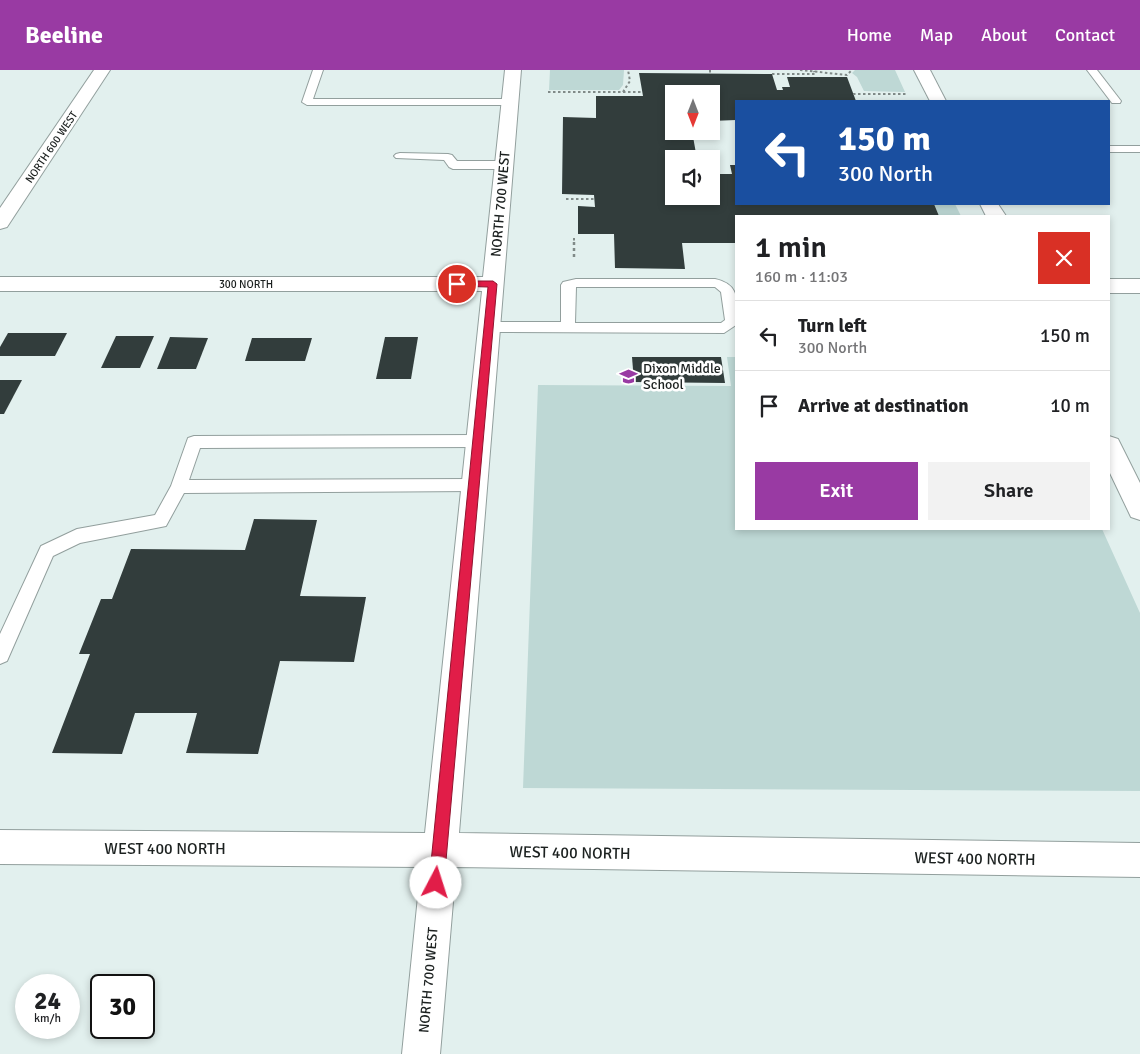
<!DOCTYPE html>
<html lang="en">
<head>
<meta charset="utf-8">
<style>
	:root { --surface:#fff; --page:#f2f2f2; --text:#202124; --muted:#757577; --line:#e0e0e0; --accent:#993aa3 }
	body { margin:0; font-family:Signika,sans-serif; background:var(--page); color:var(--text); height:100vh; display:flex; flex-direction:column; font-size:19px; white-space:nowrap }
	* { box-sizing:border-box; margin:0 }
	p { font-size:16px; color:var(--muted) }
	.icon { flex:none; width:28px; height:28px; fill:none; stroke:currentColor; stroke-width:2; stroke-linecap:round; stroke-linejoin:round }
	.map { position:relative; flex:1; overflow:hidden }
	.panel { position:absolute; left:735px; top:145px; width:375px; height:315px; display:flex; flex-direction:column; background:var(--surface); border-radius:0px; box-shadow:0 2px 8px #0003 }
	.panel>* { flex:none }
	.banner { position:absolute; left:735px; top:30px; width:375px; height:105px; border-radius:0px; box-shadow:0 2px 8px #0003; background:#1a4fa0; color:#fff; overflow:hidden }
	.needle { width:32px; rotate:180deg }
	.tools { position:absolute; left:665px; top:15px; display:grid; gap:10px }
	.tools a { display:grid; place-items:center; width:55px; height:55px; border-radius:0px; background:var(--surface); box-shadow:0 2px 8px #0003; font-size:25px }
	.speed { position:absolute; left:15px; top:904px; display:flex; gap:10px; font-size:25px; font-weight:700; text-align:center }
	.speed>* { display:grid; place-content:center; width:65px; height:65px; border-radius:50%; background:var(--surface); box-shadow:0 2px 8px #0003; line-height:1 }
	.speed small { font-size:12px; font-weight:400 }
	.speed .limit { border:2px solid #111; border-radius:8px; background:#fff; color:#111 }
	.pin { position:absolute; display:grid; place-items:center; width:42px; height:42px; color:#fff; margin:-21px; border:2px solid #fff; border-radius:50%; box-shadow:0 1px 5px #0007 }
	.me { position:absolute; width:55px; margin:-28px; rotate:5deg; stroke-linejoin:round; filter:drop-shadow(0 0 4px #0008) }
	.turn { display:flex; align-items:center; gap:18px; height:105px; padding:0 20px; font-size:22px }
	.turn .icon { width:65px; height:65px; stroke-width:2.5 }
	.turn b { display:block; font-size:35px; line-height:42px }
	.round { display:grid; place-items:center; flex:none; width:52px; height:52px; border-radius:0px; background:var(--page) }
	.head { display:flex; align-items:center; justify-content:space-between; height:85px; padding:0 20px }
	h1 { font-size:30px; font-weight:600; line-height:38px }
	.primary-button { display:flex; gap:10px; margin-top:auto; padding:10px 20px }
	.primary-button a { flex:1; height:58px; border-radius:0px; background:var(--accent); color:#fff; font-size:20px; font-weight:600; line-height:58px; text-align:center }
	.primary-button a+a { background:var(--page); color:var(--text) }
	ul { padding:0; list-style:none }
	li { display:flex; align-items:center; gap:15px; height:70px; padding:0 20px; border-top:1px solid var(--line) }
	li div { flex:1 }
	li b { display:block; font-size:19px }
	li em { font-style:normal }
	header { display:flex; align-items:center; gap:30px; box-sizing:border-box; height:70px; padding:0 25px; background:var(--accent); color:#fff }
	header strong { font-size:24px }
	nav { display:flex; gap:28px; margin-inline-start:auto; font-size:18px }
	.map>svg:first-child { display:block }
	.green { fill:#bed8d5 }
	.building { fill:#323d3c }
	.lines { fill:none; stroke-linecap:round; stroke-linejoin:round }
	.service-casing { stroke:#929f9d; stroke-width:2 }
	.minor-casing { stroke:#929f9d; stroke-width:2 }
	.path-far1 { stroke:#808a88; stroke-width:2; stroke-dasharray:2.5 2.5; stroke-linecap:butt }
	.path { stroke:#808a88; stroke-width:2.5; stroke-dasharray:3 3; stroke-linecap:butt }
	.service { fill:#fff; fill-rule:evenodd }
	.minor { fill:#fff; fill-rule:evenodd }
	.route { fill:#e11d48; stroke:#92132f }
	.labels { text-anchor:middle; stroke-width:5; stroke-linejoin:round; paint-order:stroke }
	.far-street-label { font-size:11px; fill:#1c2120; stroke:#fff }
	.street-label { font-size:14px; fill:#1c2120; stroke:#fff }
	.poi-label { font-size:14px; fill:#1c2120; stroke:#fff; text-anchor:start }
	.near-street-label { font-size:16px; fill:#1c2120; stroke:#fff }
</style>
</head>
<body>
<header>
<strong>Beeline</strong>
<nav><a>Home</a><a>Map</a><a>About</a><a>Contact</a></nav>
</header>
<div class="map">
<svg width="1140" height="984" viewBox="0 0 1140 984">
	<rect width="100%" height="100%" fill="#e2f0ee"/>
	<g class="green">
		<path d="M 550,0 L 624,0 L 623,15 L 619,20 L 549,20 Z"/>
		<path d="M 855,0 L 895,0 L 905,22 L 864,21 L 857,7 L 852,3 Z"/>
		<path d="M 934,134 L 955,134 L 961,146 L 939,146 Z"/>
		<path d="M 727,287 L 736,287 L 736,459 L 1102,459 L 1140,543 L 1140,721 L 523,718 L 538,315 L 731,316 Z"/>
	</g>
	<g class="building">
		<path d="M 639,3 L 772,4 L 777,20 L 783,20 L 782,17 L 790,17 L 787,7 L 847,7 L 856,31 L 736,31 L 736,50 L 711,51 L 711,24 L 674,24 L 674,61 L 692,61 L 697,89 L 674,89 L 674,126 L 711,126 L 711,104 L 732,104 L 730,95 L 736,95 L 736,134 L 934,134 L 939,146 L 736,146 L 736,173 L 682,173 L 685,199 L 615,198 L 614,164 L 578,164 L 578,136 L 595,137 L 594,125 L 562,124 L 563,47 L 596,48 L 596,26 L 643,26 Z"/>
		<path d="M 8,263 L 67,263 L 55,286 L 0,286 L 0,277 Z"/>
		<path d="M 116,266 L 154,266 L 140,298 L 101,298 Z"/>
		<path d="M 170,267 L 208,268 L 196,299 L 157,299 Z"/>
		<path d="M 385,267 L 418,267 L 411,309 L 376,309 Z"/>
		<path d="M 252,268 L 312,268 L 305,291 L 245,291 Z"/>
		<path d="M 632,287 L 721,287 L 725,313 L 634,312 Z"/>
		<path d="M 0,310 L 22,310 L 4,344 L 0,344 Z"/>
		<path d="M 254,449 L 317,450 L 300,526 L 366,527 L 354,592 L 280,591 L 258,684 L 186,683 L 197,643 L 135,643 L 122,684 L 52,683 L 90,584 L 79,584 L 101,529 L 112,529 L 131,479 L 245,480 Z"/>
	</g>
	<g class="lines">
		<defs>
			<g id="service">
				<path d="M 313,0 L 323,0 L 313,29 L 510,29 L 515,32 L 510,35 L 307,35 L 302,32 Z"/>
				<path d="M 1087,0 L 1097,0 L 1121,31 L 1120,33 L 1112,33 Z"/>
				<rect x="1109" y="76" width="31" height="6"/>
				<path d="M 400,83 L 448,84 L 452,85 L 457,91 L 504,91 L 510,95 L 504,99 L 453,99 L 449,97 L 444,90 L 396,88 L 394,86 L 396,84 Z"/>
				<path d="M 576,209 L 715,209 C 742,215 736,232 736,255 L 724,263 L 489,262 L 484,260 L 482,257 L 484,254 L 489,252 L 561,252 L 561,215 L 563,212 ZM 576,217 L 715,217 L 721,222 L 725,250 L 721,253 L 575,253 Z"/>
				<path d="M 478,365 L 484,367 L 486,371 L 484,375 L 478,377 L 200,378 L 189,410 L 474,409 L 480,410 L 482,415 L 480,420 L 474,421 L 184,423 L 166,456 L 80,473 L 53,486 L 7,591 L 0,594 L 0,564 L 41,476 L 77,459 L 155,445 L 171,416 L 188,368 L 194,366 Z"/>
			</g>
			<g id="minor">
				<path d="M 94,0 L 110,0 L 7,157 L 0,159 L 0,138 Z"/>
				<path d="M 505,0 L 521,0 L 459,763 L 1140,773 L 1140,807 L 456,797 L 440,984 L 402,984 L 421,797 L 0,794 L 0,760 L 425,763 L 482,221 L 0,221 L 0,207 L 483,207 Z"/>
				<path d="M 914,0 L 930,0 L 946,31 L 930,31 Z"/>
				<path d="M 980,134 L 998,134 L 1006,146 L 986,146 Z"/>
				<rect x="1109" y="209" width="31" height="14"/>
				<path d="M 1109,366 L 1118,369 L 1140,413 L 1140,450 L 1131,447 L 1109,401 Z"/>
			</g>
		</defs>
		<use href="#service" class="service-casing"/>
		<use href="#minor" class="minor-casing"/>
		<g class="path-far1">
			<path d="M 710,0 L 710,3"/>
			<path d="M 800,0 L 847,5 L 852,0"/>
			<path d="M 772,4 L 815,4 L 814,1"/>
			<path d="M 548,22 L 642,22"/>
			<path d="M 623,22 L 630,11 L 628,0"/>
			<path d="M 853,24 L 907,24"/>
			<path d="M 566,129 L 595,129"/>
			<path d="M 574,168 L 574,173"/>
		</g>
		<path class="path" d="M 574,172 L 574,189"/>
		<use href="#service" class="service"/>
		<use href="#minor" class="minor"/>
	</g>
	<path class="route" d="M 457,211 L 493,211 L 497,214 L 444,813 L 441,818 L 436,820 L 431,818 L 429,813 L 488,217 L 454,216 L 453,214 Z"/>
	<defs>
		<symbol id="school-bare" viewBox="-9 -9 18 18"><path d="M0-5L7-2L0 1L-7-2ZM-4 1L0 2.5L4 1V4Q0 6-4 4Z" fill="#993aa3" stroke="#fff" stroke-width="2.5" paint-order="stroke"/></symbol>
	</defs>
	<g fill-rule="evenodd">
		<use href="#school-bare" x="616" y="294" width="25" height="25"/>
	</g>
	<g class="labels">
		<g class="far-street-label">
			<text transform="translate(51 77) rotate(-56)" y="4">NORTH 600 WEST</text>
			<text x="246" y="218">300 NORTH</text>
		</g>
		<g class="street-label">
			<text transform="translate(500 134) rotate(-85)" y="5">NORTH 700 WEST</text>
			<text transform="translate(428 910) rotate(-85)" y="5">NORTH 700 WEST</text>
		</g>
		<g class="poi-label">
			<text x="643" y="303">Dixon Middle<tspan x="643" dy="16">School</tspan></text>
		</g>
		<g class="near-street-label">
			<text x="165" y="784">WEST 400 NORTH</text>
			<text transform="translate(570 782) rotate(1)" y="6">WEST 400 NORTH</text>
			<text transform="translate(975 788) rotate(1)" y="6">WEST 400 NORTH</text>
		</g>
	</g>
</svg>
<div class="tools">
<a><svg class="needle" viewBox="-14 -14 28 28"><path d="M0-13l5 13h-10z" fill="#e53935"/><path d="M0 13l5-13h-10z" fill="#757577"/></svg></a>
<a><svg class="icon" aria-label="sound" viewBox="0 0 24 24"><path d="M4 9h4l5-4v14l-5-4H4zM17 9q2 3 0 6"/></svg></a>
</div>
<div class="speed"><div>24<small>km/h</small></div><div class="limit">30</div></div>
<div class="pin" style="left:457px;top:214px;background:#d93025"><svg class="icon" aria-label="arrive" viewBox="0 0 24 24"><path d="M6 21V4h12l-3 4 3 4H6"/></svg></div>
<svg class="me" style="left:436px;top:813px" viewBox="-20 -20 40 40"><circle r="19" fill="#fff"/><path d="M0-13L10 11 0 6-10 11z" fill="#e11d48"/></svg>
<div class="banner">
<div class="turn"><svg class="icon" aria-label="left" viewBox="0 0 24 24"><path d="M17 20v-9H6M10 6l-5 5 5 5"/></svg><div><b>150 m</b>300 North</div></div>
</div>
<section class="panel">
<div class="head"><div><h1>1 min</h1><p>160 m · 11:03</p></div><a class="round" style="background:#d93025;color:#fff"><svg class="icon" aria-label="close" viewBox="0 0 24 24"><path d="M6 6l12 12M18 6L6 18"/></svg></a></div>
<ul>
<li><svg class="icon" aria-label="left" viewBox="0 0 24 24"><path d="M17 20v-9H6M10 6l-5 5 5 5"/></svg><div><b>Turn left</b><p>300 North</p></div><em>150 m</em></li>
<li><svg class="icon" aria-label="arrive" viewBox="0 0 24 24"><path d="M6 21V4h12l-3 4 3 4H6"/></svg><div><b>Arrive at destination</b></div><em>10 m</em></li>
</ul>
<div class="primary-button"><a>Exit</a><a>Share</a></div>
</section>
</div>
</body>
</html>
